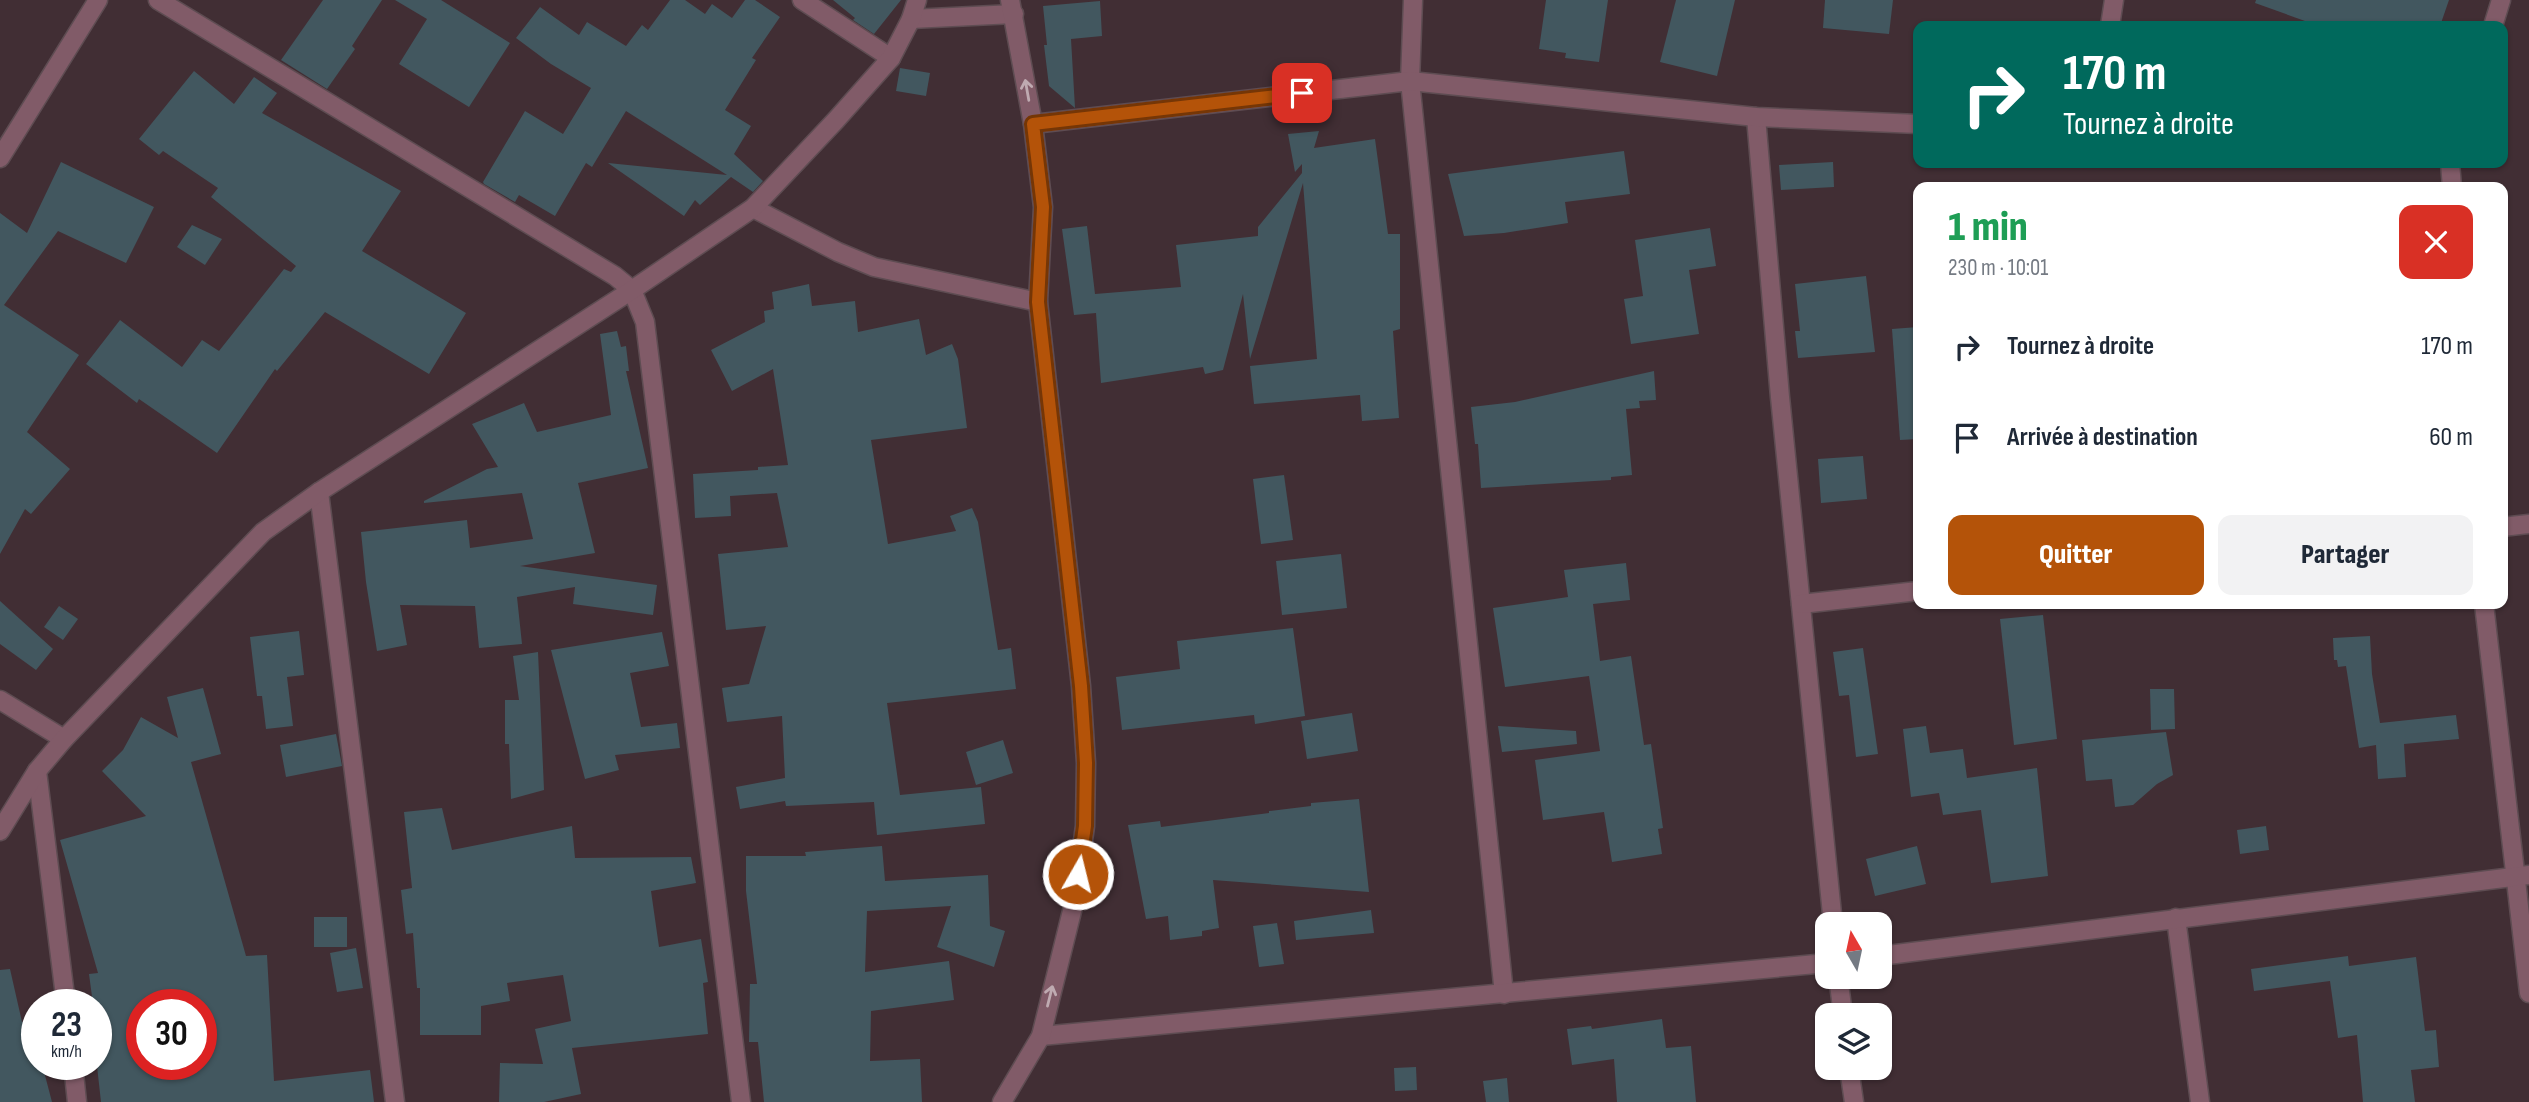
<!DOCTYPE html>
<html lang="fr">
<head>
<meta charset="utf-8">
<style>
	:root { --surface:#fff; --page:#f2f2f3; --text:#1f2937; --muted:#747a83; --accent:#b45309 }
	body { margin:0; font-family:"Sofia Sans Condensed",sans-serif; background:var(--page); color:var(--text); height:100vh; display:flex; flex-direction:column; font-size:26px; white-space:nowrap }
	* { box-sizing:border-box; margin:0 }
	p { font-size:23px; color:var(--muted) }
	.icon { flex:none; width:38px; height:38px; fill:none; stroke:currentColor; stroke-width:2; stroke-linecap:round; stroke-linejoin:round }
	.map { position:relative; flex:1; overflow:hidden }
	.sheet { position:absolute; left:1913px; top:182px; width:595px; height:427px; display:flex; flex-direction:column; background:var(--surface); border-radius:14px; box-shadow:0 2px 5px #0004 }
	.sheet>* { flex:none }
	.banner { position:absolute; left:1913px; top:21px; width:595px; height:147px; border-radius:14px; box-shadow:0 2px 5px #0004; background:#00695c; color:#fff; overflow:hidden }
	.needle { width:46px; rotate:351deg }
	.controls { position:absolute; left:1815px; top:912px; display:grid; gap:14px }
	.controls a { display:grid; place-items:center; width:77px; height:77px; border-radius:14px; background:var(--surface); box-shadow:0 2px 5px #0004; font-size:35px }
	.speed { position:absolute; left:21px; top:989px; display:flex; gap:14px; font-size:35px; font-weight:700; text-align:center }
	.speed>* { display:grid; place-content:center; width:91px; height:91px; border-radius:50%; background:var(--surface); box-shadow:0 2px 5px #0004; line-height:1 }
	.speed small { font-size:18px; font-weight:400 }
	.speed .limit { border:10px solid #d22; background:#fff; color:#111 }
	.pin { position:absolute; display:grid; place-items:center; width:60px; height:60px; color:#fff; margin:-30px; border-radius:14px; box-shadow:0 4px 10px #0006 }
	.me { position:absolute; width:77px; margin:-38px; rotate:8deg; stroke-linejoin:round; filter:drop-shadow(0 0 5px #0008) }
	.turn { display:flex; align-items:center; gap:24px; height:147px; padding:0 35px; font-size:32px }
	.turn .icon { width:91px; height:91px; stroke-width:2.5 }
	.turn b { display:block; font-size:49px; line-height:60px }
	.round { display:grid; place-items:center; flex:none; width:74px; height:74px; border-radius:14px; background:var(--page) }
	.summary { display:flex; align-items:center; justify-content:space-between; height:119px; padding:0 35px }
	h1 { font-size:42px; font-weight:800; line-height:52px; color:#1e9e55 }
	.cta { display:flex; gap:14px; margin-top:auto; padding:14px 35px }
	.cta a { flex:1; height:80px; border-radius:14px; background:var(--accent); color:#fff; font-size:28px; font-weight:800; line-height:80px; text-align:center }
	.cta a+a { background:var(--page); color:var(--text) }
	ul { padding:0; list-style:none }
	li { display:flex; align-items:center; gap:21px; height:91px; padding:0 35px }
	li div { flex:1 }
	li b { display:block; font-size:26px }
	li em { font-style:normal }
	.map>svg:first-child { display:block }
	.building { fill:#42575f; fill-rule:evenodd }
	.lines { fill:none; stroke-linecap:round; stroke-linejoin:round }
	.minor-casing { stroke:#5e4c52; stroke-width:21 }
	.minor { stroke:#815b68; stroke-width:18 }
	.oneway { stroke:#bfaab1 }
	.route-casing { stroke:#753606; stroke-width:18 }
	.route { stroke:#b45309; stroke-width:12 }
</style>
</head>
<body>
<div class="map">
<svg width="2529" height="1102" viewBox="0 0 2529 1102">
	<rect width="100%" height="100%" fill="#412e34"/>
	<g class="building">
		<path d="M 323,0 L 382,0 L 352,46 L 355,49 L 327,89 L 281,60 Z"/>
		<path d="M 395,0 L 441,0 L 510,43 L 469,107 L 399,64 L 427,19 Z"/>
		<path d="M 670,0 L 685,0 L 705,14 L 712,4 L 732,18 L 745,0 L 755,0 L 780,17 L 752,58 L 756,60 L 725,110 L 751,126 L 734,154 L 763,181 L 753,192 L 731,177 L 700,205 L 695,200 L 684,216 L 608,163 L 727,175 L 626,111 L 592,167 L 586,163 L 555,216 L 519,195 L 515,202 L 484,184 L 483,182 L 525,111 L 563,134 L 591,88 L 551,64 L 516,38 L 540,7 L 579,35 L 587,22 L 626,46 L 642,25 L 648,30 Z"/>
		<path d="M 833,0 L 901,0 L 874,34 L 853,20 L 855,18 Z"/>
		<path d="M 1546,0 L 1608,0 L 1599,62 L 1565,58 L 1566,53 L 1539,49 Z"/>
		<path d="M 1676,0 L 1735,0 L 1717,76 L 1660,62 Z"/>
		<path d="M 1825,0 L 1893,0 L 1889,34 L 1823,28 Z"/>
		<path d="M 2256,0 L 2449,0 L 2440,26 L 2319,26 L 2255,3 Z"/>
		<path d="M 1100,1 L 1102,36 L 1071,39 L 1075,108 L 1049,86 L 1044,45 L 1047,45 L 1043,6 Z"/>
		<path d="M 900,68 L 930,73 L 926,96 L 896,91 Z"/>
		<path d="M 194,71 L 234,104 L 254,77 L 277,93 L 262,113 L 401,191 L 362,251 L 466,313 L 429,374 L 325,312 L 277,371 L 275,369 L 217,453 L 139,399 L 137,403 L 86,364 L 120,320 L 182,367 L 202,340 L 219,351 L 284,269 L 291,272 L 296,266 L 211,197 L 218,188 L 163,151 L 159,155 L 139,139 Z"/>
		<path d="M 1319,131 L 1314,148 L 1375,139 L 1388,234 L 1400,234 L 1400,329 L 1393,331 L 1399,418 L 1362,421 L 1360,395 L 1254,404 L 1250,366 L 1317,359 L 1303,183 L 1250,359 L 1243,294 L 1223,370 L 1205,374 L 1203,367 L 1101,383 L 1096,313 L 1074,315 L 1062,229 L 1087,226 L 1095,294 L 1181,287 L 1176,245 L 1258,236 L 1258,227 L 1302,173 L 1302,164 L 1295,172 L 1288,134 Z"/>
		<path d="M 1624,151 L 1630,194 L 1565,202 L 1568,223 L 1504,233 L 1464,236 L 1448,174 Z"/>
		<path d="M 61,162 L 154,207 L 126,263 L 58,231 L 4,305 L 79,355 L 27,432 L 70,469 L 31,514 L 25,509 L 0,554 L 0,213 L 27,233 Z"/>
		<path d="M 1833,162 L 1834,187 L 1781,190 L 1779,165 Z"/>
		<path d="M 192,225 L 222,239 L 205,265 L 177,247 Z"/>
		<path d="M 1710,228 L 1716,266 L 1689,270 L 1699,334 L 1631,344 L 1624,299 L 1643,296 L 1635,240 Z"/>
		<path d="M 1866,276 L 1875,352 L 1798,358 L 1795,331 L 1800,331 L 1795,284 Z"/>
		<path d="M 809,284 L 812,306 L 855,301 L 858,332 L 919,319 L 926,355 L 952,344 L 958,359 L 967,428 L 871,440 L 888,544 L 956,531 L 950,516 L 972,508 L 978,522 L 998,650 L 1011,648 L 1016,689 L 887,703 L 900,795 L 981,787 L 985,824 L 877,835 L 874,802 L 786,806 L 785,801 L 740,809 L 736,787 L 785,778 L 782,716 L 727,722 L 722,688 L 749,684 L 766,626 L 726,630 L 718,554 L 788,547 L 777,493 L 730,496 L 731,516 L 695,518 L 693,474 L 758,470 L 758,467 L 788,465 L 773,369 L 732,391 L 711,350 L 765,322 L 764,311 L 774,309 L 772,292 Z"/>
		<path d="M 1918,327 L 1918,439 L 1900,440 L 1892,329 Z"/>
		<path d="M 617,331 L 621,347 L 626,346 L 629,371 L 626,371 L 648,468 L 578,483 L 595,553 L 520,566 L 657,585 L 653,615 L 573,604 L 575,587 L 517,597 L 522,644 L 479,648 L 475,606 L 400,605 L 407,645 L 377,651 L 366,582 L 361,532 L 467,520 L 470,548 L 533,539 L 522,493 L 424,503 L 424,501 L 487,469 L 498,467 L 472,424 L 524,403 L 537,432 L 611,415 L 600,334 Z"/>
		<path d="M 1654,371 L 1656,400 L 1639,401 L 1640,408 L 1626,409 L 1632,475 L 1611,477 L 1611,480 L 1481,488 L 1478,444 L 1475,444 L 1471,407 L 1515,402 Z"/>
		<path d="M 1863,456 L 1867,499 L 1821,503 L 1818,459 Z"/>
		<path d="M 1284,475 L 1293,540 L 1261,544 L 1253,479 Z"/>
		<path d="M 1341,554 L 1347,608 L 1282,615 L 1276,561 Z"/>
		<path d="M 1626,563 L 1630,600 L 1593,604 L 1600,661 L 1631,656 L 1644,745 L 1651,744 L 1663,828 L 1658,829 L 1662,854 L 1612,862 L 1604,812 L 1543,820 L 1535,760 L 1600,751 L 1589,676 L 1505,687 L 1493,608 L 1568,597 L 1564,570 Z"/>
		<path d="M 0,601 L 53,649 L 36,670 L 0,644 Z"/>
		<path d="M 59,606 L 78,619 L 63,640 L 44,627 Z"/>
		<path d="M 2043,615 L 2057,739 L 2014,745 L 2000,619 Z"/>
		<path d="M 1293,628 L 1305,716 L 1255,724 L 1254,715 L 1122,730 L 1116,677 L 1180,669 L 1177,641 Z"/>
		<path d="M 299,631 L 304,675 L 287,677 L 293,726 L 266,729 L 262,696 L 257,696 L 250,637 Z"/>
		<path d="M 662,632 L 669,666 L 630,673 L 641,727 L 677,723 L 680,748 L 615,755 L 619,770 L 585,779 L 551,650 Z"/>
		<path d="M 2370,636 L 2372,674 L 2380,723 L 2456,715 L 2459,739 L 2404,744 L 2406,777 L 2378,779 L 2376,745 L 2359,748 L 2346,666 L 2338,667 L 2337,660 L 2334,660 L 2333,638 Z"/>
		<path d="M 1863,648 L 1878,754 L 1856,757 L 1849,695 L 1839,696 L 1833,652 Z"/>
		<path d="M 538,652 L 544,790 L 511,799 L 509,744 L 505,744 L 505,700 L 519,700 L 513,656 Z"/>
		<path d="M 203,688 L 221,754 L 191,762 L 246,956 L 267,955 L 274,1081 L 370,1070 L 374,1102 L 101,1102 L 96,1057 L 96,1004 L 93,1004 L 89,974 L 98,973 L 60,840 L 146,816 L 102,771 L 123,750 L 141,717 L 178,738 L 167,697 ZM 201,1001 L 201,1064 L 142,1064 L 142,1004 L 174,1004 Z"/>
		<path d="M 2150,689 L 2174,689 L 2175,729 L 2151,730 Z"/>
		<path d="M 1352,713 L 1358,751 L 1307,759 L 1301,721 Z"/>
		<path d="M 1498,726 L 1576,731 L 1577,744 L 1502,752 Z"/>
		<path d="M 1926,726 L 1930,753 L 1963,749 L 1967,778 L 2037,768 L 2048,876 L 1991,883 L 1981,810 L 1943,815 L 1939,793 L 1911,797 L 1903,729 Z"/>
		<path d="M 2166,732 L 2173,775 L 2157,784 L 2133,805 L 2115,807 L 2112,779 L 2086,781 L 2082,740 Z"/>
		<path d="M 336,734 L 342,766 L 286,777 L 280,745 Z"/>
		<path d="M 1003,740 L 1013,773 L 976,785 L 966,752 Z"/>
		<path d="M 1359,799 L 1369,892 L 1213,880 L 1219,928 L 1202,931 L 1202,936 L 1170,940 L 1168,916 L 1146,919 L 1128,825 L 1160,821 L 1161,827 L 1269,813 L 1269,811 L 1311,806 L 1311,803 Z"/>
		<path d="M 442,808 L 452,850 L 572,826 L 575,858 L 691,857 L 696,883 L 651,891 L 659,947 L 701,939 L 708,982 L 703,983 L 708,1034 L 572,1048 L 581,1094 L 544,1102 L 499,1102 L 500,1063 L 543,1064 L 535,1029 L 571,1021 L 563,975 L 507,983 L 510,1001 L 481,1006 L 481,1035 L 420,1035 L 420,988 L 417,988 L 413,933 L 406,934 L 401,890 L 412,888 L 404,812 Z"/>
		<path d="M 2266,826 L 2269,850 L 2240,854 L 2237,830 Z"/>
		<path d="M 882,846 L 885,881 L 988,875 L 990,926 L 1005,931 L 994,967 L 937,947 L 951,906 L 867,911 L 865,972 L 949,961 L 954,1000 L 871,1011 L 870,1061 L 920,1059 L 922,1102 L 764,1102 L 758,1042 L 749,1042 L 750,984 L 757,984 L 746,891 L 746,856 L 806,856 L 805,852 Z"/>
		<path d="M 1917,846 L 1926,884 L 1875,896 L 1866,859 Z"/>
		<path d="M 1371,910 L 1374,933 L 1296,940 L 1294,921 Z"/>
		<rect x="314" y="917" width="33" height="30"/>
		<path d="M 1277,923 L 1284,964 L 1259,967 L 1253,926 Z"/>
		<path d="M 356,948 L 363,988 L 337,992 L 330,953 Z"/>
		<path d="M 2348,956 L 2349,966 L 2416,957 L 2425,1031 L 2436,1030 L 2439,1067 L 2411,1070 L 2415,1102 L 2363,1102 L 2357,1035 L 2338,1038 L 2330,981 L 2254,991 L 2251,969 Z"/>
		<path d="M 10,969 L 22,1022 L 37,1019 L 37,1064 L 42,1064 L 52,1102 L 0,1102 L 0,970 Z"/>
		<path d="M 1662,1019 L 1666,1048 L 1691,1046 L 1696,1102 L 1617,1102 L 1614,1059 L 1572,1065 L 1567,1029 L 1591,1026 L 1592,1029 Z"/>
		<path d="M 1416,1067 L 1417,1090 L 1395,1091 L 1394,1068 Z"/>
		<path d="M 1507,1078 L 1509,1102 L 1486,1102 L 1483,1081 Z"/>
	</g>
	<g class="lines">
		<defs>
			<g id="minor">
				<path d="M 158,0 L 615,276 L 632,290 L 645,322 L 741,1102"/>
				<path d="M 802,0 L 891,58"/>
				<path d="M 1413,0 L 1410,81 L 1504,994"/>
				<path d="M 911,19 L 1014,14"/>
				<path d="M 2110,26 L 2114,0"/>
				<path d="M 2493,26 L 2501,0"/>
				<path d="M 1756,117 L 1780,397 L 1833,924"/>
				<path d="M 1033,124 L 1410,81 L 1756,117 L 1918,124"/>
				<path d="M 0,158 L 98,0"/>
				<path d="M 2450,163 L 2452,187"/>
				<path d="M 753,208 L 838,252 L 874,267 L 1038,302"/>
				<path d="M 319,492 L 395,1102"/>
				<path d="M 2502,527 L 2529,524"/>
				<path d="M 1801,604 L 1918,591"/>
				<path d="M 2484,604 L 2529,993"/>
				<path d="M 0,700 L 64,739"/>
				<path d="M 37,771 L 66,1004"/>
				<path d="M 0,831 L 37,771 L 64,739 L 263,532 L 319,492 L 632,290 L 753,208 L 836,120 L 891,58 L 911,19 L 917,0"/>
				<path d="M 2176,918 L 2200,1102"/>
				<path d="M 1880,956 L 2529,875"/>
				<path d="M 1838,976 L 1843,1015"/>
				<path d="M 1041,1036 L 1827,963"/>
				<path d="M 73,1064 L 77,1102"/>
				<path d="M 1849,1068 L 1854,1102"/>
				<path d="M 1002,1102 L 1041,1036 L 1075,899 L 1085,826 L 1086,763 L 1081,686 L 1038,302 L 1043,207 L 1033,124 L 1010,0"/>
			</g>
		</defs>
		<use href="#minor" class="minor-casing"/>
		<use href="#minor" class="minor"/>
	</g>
	<defs><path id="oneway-shaft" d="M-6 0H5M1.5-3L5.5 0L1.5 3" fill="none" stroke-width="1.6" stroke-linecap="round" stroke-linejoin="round" transform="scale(1.75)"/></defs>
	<g class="oneway">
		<use href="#oneway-shaft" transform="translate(1027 90) rotate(-100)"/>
		<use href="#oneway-shaft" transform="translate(1050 996) rotate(-76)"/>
	</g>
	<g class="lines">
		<defs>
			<path id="route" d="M 1078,874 L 1085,826 L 1086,763 L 1081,686 L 1038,302 L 1043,207 L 1033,124 L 1302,93"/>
		</defs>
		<use href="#route" class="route-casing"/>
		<use href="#route" class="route"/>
	</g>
</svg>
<div class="controls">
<a><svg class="needle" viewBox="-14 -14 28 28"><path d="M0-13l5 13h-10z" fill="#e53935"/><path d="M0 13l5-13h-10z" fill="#747a83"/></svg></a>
<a><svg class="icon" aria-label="layers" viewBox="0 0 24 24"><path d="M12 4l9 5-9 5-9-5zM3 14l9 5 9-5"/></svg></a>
</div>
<div class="speed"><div>23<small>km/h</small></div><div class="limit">30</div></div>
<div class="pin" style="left:1302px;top:93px;background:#d93025"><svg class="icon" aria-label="arrive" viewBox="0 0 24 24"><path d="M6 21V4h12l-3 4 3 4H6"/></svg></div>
<svg class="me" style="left:1078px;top:874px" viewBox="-20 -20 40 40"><circle r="17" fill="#b45309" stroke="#fff" stroke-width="3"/><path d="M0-11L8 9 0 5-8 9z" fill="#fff"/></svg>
<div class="banner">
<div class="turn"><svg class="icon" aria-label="right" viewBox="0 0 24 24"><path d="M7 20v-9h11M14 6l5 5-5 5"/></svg><div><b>170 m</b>Tournez à droite</div></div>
</div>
<section class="sheet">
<div class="summary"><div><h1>1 min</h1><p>230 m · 10:01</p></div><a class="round" style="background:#d93025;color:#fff"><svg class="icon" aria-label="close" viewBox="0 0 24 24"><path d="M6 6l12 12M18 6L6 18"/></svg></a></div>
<ul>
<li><svg class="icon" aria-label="right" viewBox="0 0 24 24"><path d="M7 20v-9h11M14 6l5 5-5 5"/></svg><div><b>Tournez à droite</b></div><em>170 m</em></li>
<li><svg class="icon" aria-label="arrive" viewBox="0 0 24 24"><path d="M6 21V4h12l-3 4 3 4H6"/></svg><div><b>Arrivée à destination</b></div><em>60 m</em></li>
</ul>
<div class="cta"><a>Quitter</a><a>Partager</a></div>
</section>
</div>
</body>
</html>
